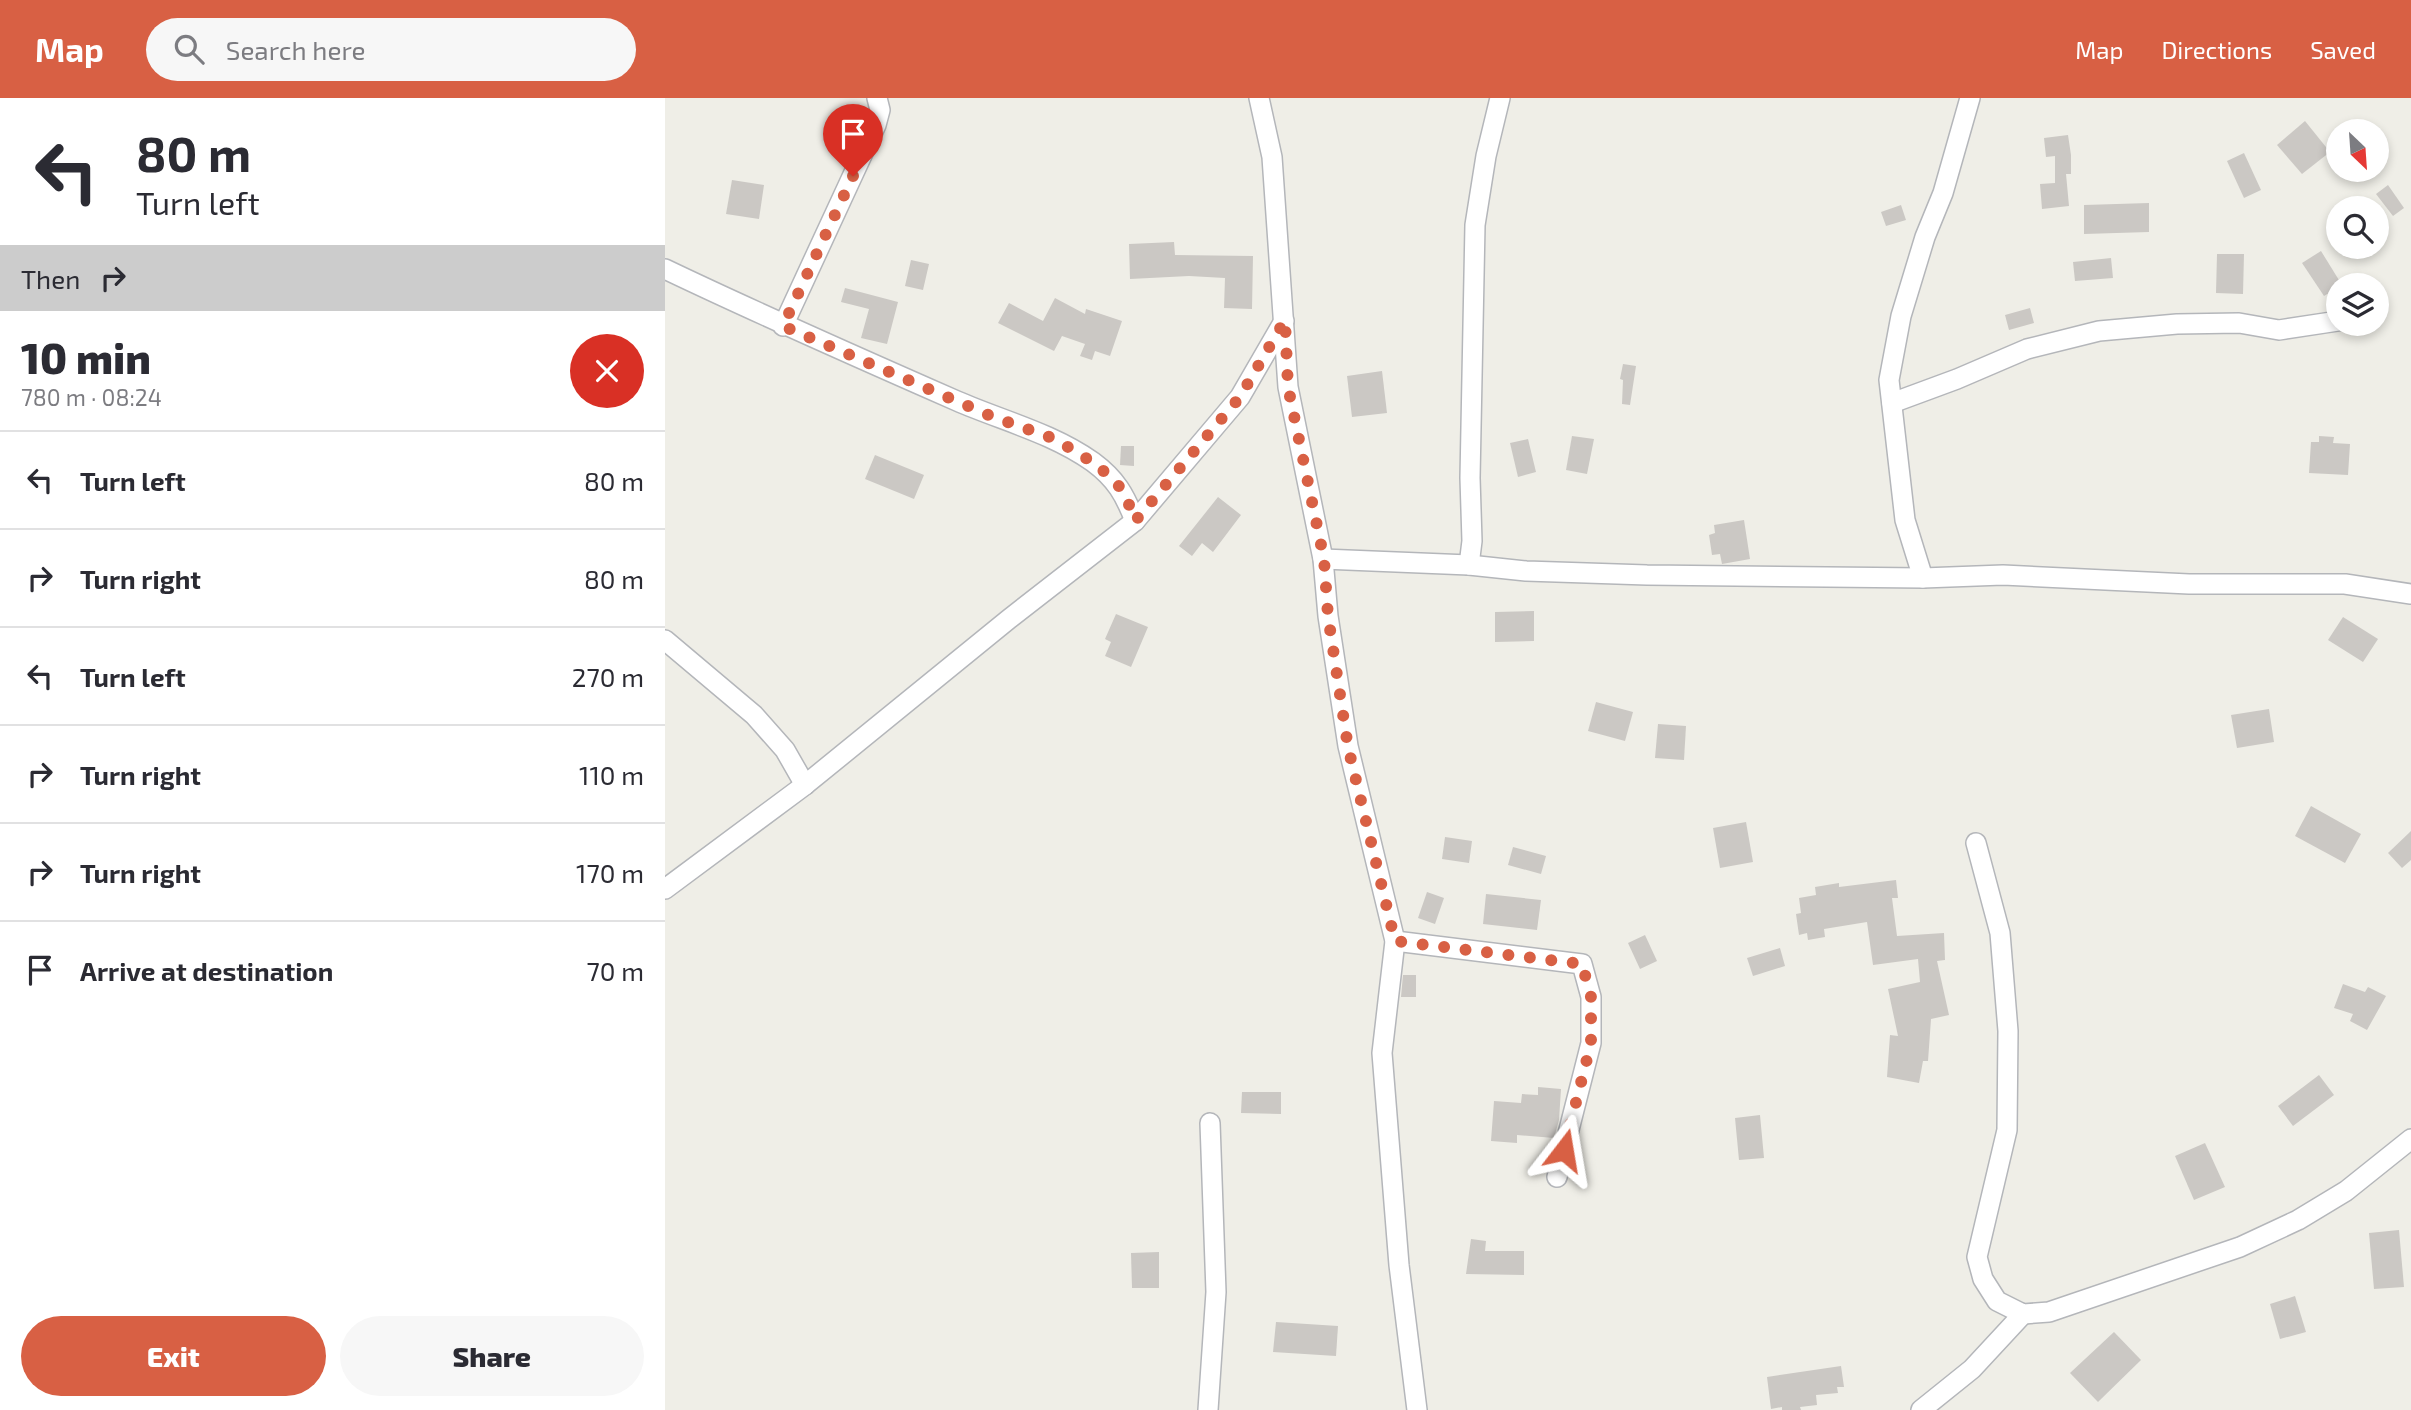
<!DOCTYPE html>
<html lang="en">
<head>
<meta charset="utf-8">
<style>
	:root { --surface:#fff; --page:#f7f7f7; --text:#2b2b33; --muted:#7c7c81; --line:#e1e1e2; --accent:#d86044 }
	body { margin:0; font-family:"Exo 2",sans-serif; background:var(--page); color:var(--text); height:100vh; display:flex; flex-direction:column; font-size:26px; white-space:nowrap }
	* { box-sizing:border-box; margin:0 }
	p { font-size:23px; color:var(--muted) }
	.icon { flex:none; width:38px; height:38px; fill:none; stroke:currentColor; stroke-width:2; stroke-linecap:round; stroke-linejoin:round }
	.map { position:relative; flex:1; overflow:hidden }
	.sheet { display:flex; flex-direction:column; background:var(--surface); width:665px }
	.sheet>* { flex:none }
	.hud { background:#fff; color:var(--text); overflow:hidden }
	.needle { width:46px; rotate:155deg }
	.tools { position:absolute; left:1661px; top:21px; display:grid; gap:14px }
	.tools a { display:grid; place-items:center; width:63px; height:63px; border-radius:50%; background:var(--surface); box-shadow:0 4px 10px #0003; font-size:35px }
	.pin { position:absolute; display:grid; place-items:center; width:60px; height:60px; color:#fff; margin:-72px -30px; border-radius:50% 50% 50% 0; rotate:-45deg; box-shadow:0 0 7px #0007 }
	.pin .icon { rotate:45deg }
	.me { position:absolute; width:77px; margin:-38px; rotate:14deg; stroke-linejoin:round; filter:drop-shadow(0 0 5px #0008) }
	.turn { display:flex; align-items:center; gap:24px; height:147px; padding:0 21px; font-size:32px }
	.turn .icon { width:91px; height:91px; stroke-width:2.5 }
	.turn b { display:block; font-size:49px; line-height:60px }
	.then { display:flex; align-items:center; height:66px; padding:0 21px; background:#0003; gap:14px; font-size:26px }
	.round { display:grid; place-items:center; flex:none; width:74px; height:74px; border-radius:37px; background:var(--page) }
	.headline { display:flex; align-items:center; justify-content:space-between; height:119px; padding:0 21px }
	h1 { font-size:42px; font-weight:800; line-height:52px }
	.action { display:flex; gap:14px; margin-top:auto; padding:14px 21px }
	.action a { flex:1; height:80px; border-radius:42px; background:var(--accent); color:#fff; font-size:28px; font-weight:800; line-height:80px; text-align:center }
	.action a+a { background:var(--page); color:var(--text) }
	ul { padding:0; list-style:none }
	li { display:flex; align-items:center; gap:21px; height:98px; padding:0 21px; border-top:2px solid var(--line) }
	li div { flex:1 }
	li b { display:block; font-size:26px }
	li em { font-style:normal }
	header { display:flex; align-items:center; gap:42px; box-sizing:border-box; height:98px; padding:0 35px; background:var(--accent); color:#fff }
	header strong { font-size:33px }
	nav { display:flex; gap:38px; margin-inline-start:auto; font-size:24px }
	.search { width:490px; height:63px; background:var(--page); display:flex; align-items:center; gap:18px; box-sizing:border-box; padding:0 24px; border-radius:38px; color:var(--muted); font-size:26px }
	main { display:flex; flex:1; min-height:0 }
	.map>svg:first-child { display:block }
	.building { fill:#cbc8c4 }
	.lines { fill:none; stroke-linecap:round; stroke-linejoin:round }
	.street-casing { stroke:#b4b6ba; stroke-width:22 }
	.street { stroke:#fff; stroke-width:19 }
	.route { stroke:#d86044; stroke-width:12; stroke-dasharray:0 21.6 }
</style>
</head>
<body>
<header>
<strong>Map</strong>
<div class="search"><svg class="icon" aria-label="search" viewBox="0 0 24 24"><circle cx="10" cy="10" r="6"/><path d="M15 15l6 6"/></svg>Search here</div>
<nav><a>Map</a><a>Directions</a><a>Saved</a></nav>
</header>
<main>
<section class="sheet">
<div class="hud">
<div class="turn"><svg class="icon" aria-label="left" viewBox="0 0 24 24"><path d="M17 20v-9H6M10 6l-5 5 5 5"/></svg><div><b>80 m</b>Turn left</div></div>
<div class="then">Then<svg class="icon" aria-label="right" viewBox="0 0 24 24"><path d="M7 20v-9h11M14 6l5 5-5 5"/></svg></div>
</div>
<div class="headline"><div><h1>10 min</h1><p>780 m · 08:24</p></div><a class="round" style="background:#d93025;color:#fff"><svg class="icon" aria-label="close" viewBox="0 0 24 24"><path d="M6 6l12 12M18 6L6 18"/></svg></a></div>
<ul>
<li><svg class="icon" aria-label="left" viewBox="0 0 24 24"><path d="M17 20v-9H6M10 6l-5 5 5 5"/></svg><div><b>Turn left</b></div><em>80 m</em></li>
<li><svg class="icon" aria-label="right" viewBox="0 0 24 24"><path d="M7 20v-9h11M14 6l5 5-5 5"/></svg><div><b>Turn right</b></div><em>80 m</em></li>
<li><svg class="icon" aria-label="left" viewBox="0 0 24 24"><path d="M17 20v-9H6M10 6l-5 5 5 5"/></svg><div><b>Turn left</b></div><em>270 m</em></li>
<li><svg class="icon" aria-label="right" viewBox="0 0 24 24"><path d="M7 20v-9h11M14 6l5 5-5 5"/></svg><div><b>Turn right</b></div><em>110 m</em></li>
<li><svg class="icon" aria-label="right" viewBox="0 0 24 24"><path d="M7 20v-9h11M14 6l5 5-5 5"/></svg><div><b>Turn right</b></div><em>170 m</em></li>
<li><svg class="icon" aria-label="arrive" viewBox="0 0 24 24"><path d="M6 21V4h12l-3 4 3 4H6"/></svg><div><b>Arrive at destination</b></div><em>70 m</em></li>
</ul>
<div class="action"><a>Exit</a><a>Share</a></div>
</section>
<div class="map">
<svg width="1746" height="1312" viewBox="0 0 1746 1312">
	<rect width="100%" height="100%" fill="#efeee7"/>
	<g class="building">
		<path d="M 1640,23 L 1665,54 L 1637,76 L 1612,47 Z"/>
		<path d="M 1403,37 L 1406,57 L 1406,76 L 1401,76 L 1404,108 L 1377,111 L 1375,86 L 1390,85 L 1390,58 L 1381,59 L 1379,40 Z"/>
		<path d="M 1579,55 L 1596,92 L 1579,100 L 1562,63 Z"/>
		<path d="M 67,82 L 99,87 L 94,121 L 61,116 Z"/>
		<path d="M 1723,87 L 1739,110 L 1728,118 L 1711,96 Z"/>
		<path d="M 1484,105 L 1484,134 L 1419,136 L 1419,107 Z"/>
		<path d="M 1236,107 L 1241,122 L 1221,128 L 1216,114 Z"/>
		<path d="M 509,144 L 510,157 L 588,158 L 587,211 L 559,210 L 560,180 L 524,178 L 465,181 L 464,146 Z"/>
		<path d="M 1656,153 L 1677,187 L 1659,198 L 1637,165 Z"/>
		<path d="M 1552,156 L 1579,156 L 1578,196 L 1551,195 Z"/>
		<path d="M 1446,160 L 1448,180 L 1410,183 L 1408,164 Z"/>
		<path d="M 246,162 L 264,166 L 258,192 L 240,188 Z"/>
		<path d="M 180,190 L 233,204 L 222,246 L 196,240 L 204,211 L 176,204 Z"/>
		<path d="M 390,200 L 420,216 L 421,211 L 457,223 L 445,258 L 430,253 L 427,262 L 415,258 L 420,246 L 397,238 L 389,253 L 333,225 L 344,205 L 378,223 Z"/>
		<path d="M 1365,210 L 1369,225 L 1344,232 L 1340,217 Z"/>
		<path d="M 958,266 L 971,268 L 965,307 L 957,306 L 958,282 L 955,281 Z"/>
		<path d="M 717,273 L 722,315 L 687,319 L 682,278 Z"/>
		<path d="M 907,338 L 929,341 L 922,376 L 901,372 Z"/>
		<path d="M 1654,338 L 1669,339 L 1668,345 L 1685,346 L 1683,377 L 1644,375 L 1646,344 L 1654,344 Z"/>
		<path d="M 863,341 L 871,374 L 853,379 L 845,345 Z"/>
		<path d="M 456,348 L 469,348 L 469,368 L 455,367 Z"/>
		<path d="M 210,357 L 259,377 L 249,401 L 200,381 Z"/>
		<path d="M 553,399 L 576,417 L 548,454 L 537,445 L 527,458 L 514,448 Z"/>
		<path d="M 1079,422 L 1085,461 L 1057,466 L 1055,456 L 1047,457 L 1044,437 L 1050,435 L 1049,427 Z"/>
		<path d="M 869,513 L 869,543 L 830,544 L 830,514 Z"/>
		<path d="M 451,516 L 483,529 L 466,569 L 440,558 L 446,544 L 440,541 Z"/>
		<path d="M 1678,519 L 1713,541 L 1698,564 L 1663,542 Z"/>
		<path d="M 931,604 L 968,614 L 960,643 L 923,633 Z"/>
		<path d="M 1604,611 L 1609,644 L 1572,650 L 1566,617 Z"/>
		<path d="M 993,626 L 1021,628 L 1019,662 L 990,660 Z"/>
		<path d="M 1646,708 L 1696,736 L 1680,765 L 1630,738 Z"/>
		<path d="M 1081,724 L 1088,764 L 1055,770 L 1048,730 Z"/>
		<path d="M 1746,733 L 1746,762 L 1737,770 L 1723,755 Z"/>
		<path d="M 780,739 L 807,743 L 804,765 L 777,761 Z"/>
		<path d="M 848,749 L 881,758 L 876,776 L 843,767 Z"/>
		<path d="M 1231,782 L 1233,800 L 1227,800 L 1232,838 L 1279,835 L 1280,862 L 1272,863 L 1284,917 L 1266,921 L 1263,963 L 1258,963 L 1254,985 L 1222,979 L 1225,937 L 1233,938 L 1223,891 L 1255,884 L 1253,861 L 1208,867 L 1202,824 L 1159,831 L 1160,839 L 1143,842 L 1142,835 L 1134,837 L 1131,816 L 1136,815 L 1134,800 L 1151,797 L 1150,789 L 1174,785 L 1174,789 Z"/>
		<path d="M 762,794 L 779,800 L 770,826 L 753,820 Z"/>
		<path d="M 821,796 L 876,802 L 872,832 L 818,826 Z"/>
		<path d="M 980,837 L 992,863 L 975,871 L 963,845 Z"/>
		<path d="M 1115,850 L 1120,868 L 1088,878 L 1082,860 Z"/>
		<path d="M 738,877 L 751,877 L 751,899 L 736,899 Z"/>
		<path d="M 1678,886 L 1700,894 L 1703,889 L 1721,898 L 1702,932 L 1685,923 L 1688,916 L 1669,910 Z"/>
		<path d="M 1654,977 L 1669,997 L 1628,1028 L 1613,1008 Z"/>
		<path d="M 873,989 L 896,991 L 894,1022 L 889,1040 L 852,1037 L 852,1045 L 826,1043 L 829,1003 L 856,1005 L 857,996 L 873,997 Z"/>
		<path d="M 577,994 L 616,994 L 616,1016 L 576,1015 Z"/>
		<path d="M 1095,1017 L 1099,1060 L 1074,1062 L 1070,1020 Z"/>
		<path d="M 1540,1045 L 1560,1089 L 1529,1102 L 1510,1058 Z"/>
		<path d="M 1734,1132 L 1739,1189 L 1709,1191 L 1704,1135 Z"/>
		<path d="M 806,1141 L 821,1143 L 820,1153 L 859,1153 L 859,1177 L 801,1176 Z"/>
		<path d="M 494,1154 L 494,1190 L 467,1190 L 466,1155 Z"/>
		<path d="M 1630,1198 L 1641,1234 L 1615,1241 L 1605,1206 Z"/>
		<path d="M 611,1224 L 673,1228 L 671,1258 L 608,1254 Z"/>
		<path d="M 1449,1234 L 1476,1262 L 1433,1304 L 1405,1275 Z"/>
		<path d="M 1176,1268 L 1179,1289 L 1172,1289 L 1173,1295 L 1151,1297 L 1152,1307 L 1135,1309 L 1136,1312 L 1117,1312 L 1117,1309 L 1106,1311 L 1102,1279 Z"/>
	</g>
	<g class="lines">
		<defs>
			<g id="street">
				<path d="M 594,0 L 607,59 L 623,289 L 658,461 L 663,518 L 683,648 L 730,843 L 717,955 L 734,1167 L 752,1312"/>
				<path d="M 0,171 C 96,217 194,260 292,303 C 338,323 387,335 428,364 C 451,381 460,397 470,423"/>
				<path d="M 118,228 L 211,27 L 215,12 L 212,0"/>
				<path d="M 1227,305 L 1292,281 L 1362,251 L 1434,233 L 1512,226 L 1574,225 L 1614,232 L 1673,223"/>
				<path d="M 658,461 L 804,467 L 861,473 L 982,477 L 1258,480 L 1338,477 L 1524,486 L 1680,486 L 1746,496"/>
				<path d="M 804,467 L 807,443 L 805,380 L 810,127 L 821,58 L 835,0"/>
				<path d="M 1258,480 L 1240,422 L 1224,282 L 1236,218 L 1260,139 L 1278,95 L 1305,0"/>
				<path d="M 0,542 L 89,617 L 120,652 L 140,687"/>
				<path d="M 1311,745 L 1335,835 L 1343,933 L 1342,1032 L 1312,1159 L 1318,1181 L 1332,1203 L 1358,1216 L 1384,1214 L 1575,1149 L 1633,1122 L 1681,1093 L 1746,1041"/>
				<path d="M 0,791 L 140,687 L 344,521 L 470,423 L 575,299 L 619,223"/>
				<path d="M 730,843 L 917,866 L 926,899 L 926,945 L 892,1079"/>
				<path d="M 543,1312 L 551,1194 L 545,1025"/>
				<path d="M 1256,1312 L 1307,1271 L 1358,1216"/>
			</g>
		</defs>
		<use href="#street" class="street-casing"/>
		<use href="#street" class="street"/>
	</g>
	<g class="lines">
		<path class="route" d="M 188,78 L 118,228 L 326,318 L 390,341 L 429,365 L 449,382 L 460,396 L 470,423 L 575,299 L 620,222 L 623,289 L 659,461 L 663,518 L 683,649 L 730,843 L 917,866 L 926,899 L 926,945 L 899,1052"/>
	</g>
</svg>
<div class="tools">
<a><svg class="needle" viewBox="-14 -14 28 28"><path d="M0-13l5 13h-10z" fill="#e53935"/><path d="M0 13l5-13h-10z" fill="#7c7c81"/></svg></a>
<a><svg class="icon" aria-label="search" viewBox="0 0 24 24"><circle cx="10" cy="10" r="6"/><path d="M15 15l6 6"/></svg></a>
<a><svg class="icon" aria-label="layers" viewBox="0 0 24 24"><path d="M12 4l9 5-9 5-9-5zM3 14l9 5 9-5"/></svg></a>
</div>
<div class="pin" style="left:188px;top:78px;background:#d93025"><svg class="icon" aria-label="arrive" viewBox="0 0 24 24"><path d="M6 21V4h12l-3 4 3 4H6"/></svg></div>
<svg class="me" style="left:899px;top:1052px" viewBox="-20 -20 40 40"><path d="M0-17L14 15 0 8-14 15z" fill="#d86044" stroke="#fff" stroke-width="4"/></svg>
</div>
</main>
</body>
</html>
